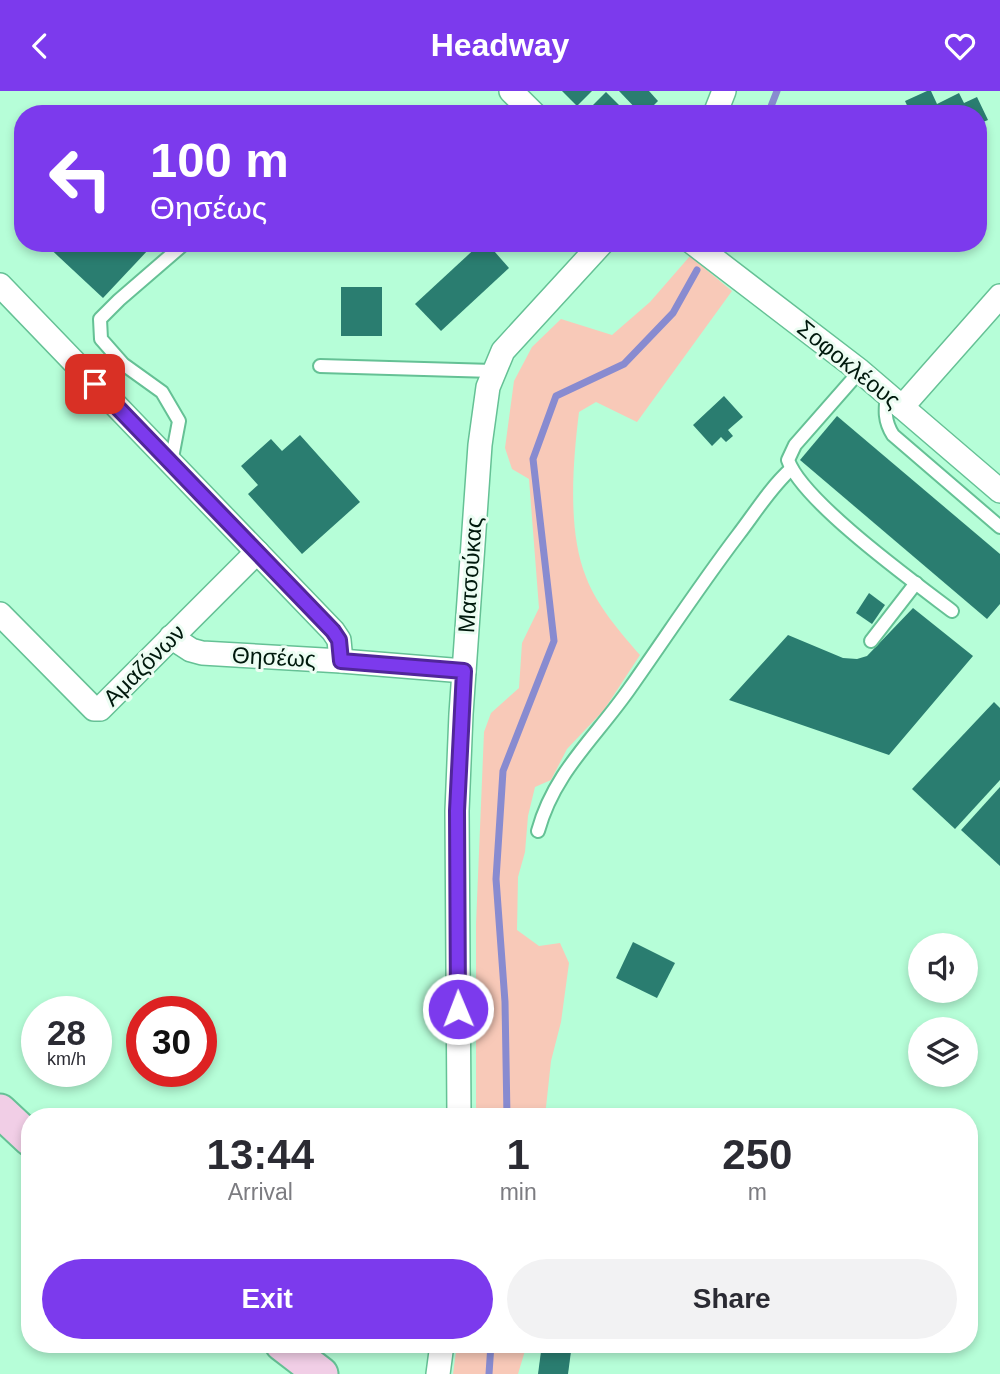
<!DOCTYPE html>
<html lang="en">
<head>
<meta charset="utf-8">
<style>
	:root { --surface:#fff; --page:#f2f2f3; --text:#2b2b33; --muted:#7c7c81; --accent:#7c3aed }
	body { margin:0; font-family:Helvetica,sans-serif; background:var(--page); color:var(--text); height:100vh; display:flex; flex-direction:column; font-size:26px; white-space:nowrap }
	* { box-sizing:border-box; margin:0 }
	p { font-size:23px; color:var(--muted) }
	.icon { flex:none; width:38px; height:38px; fill:none; stroke:currentColor; stroke-width:2; stroke-linecap:round; stroke-linejoin:round }
	.map { position:relative; flex:1; overflow:hidden }
	.drawer { position:absolute; left:21px; top:1017px; width:957px; height:245px; display:flex; flex-direction:column; background:var(--surface); border-radius:28px; box-shadow:0 4px 10px #0003 }
	.drawer>* { flex:none }
	.guide { position:absolute; left:14px; top:14px; width:973px; height:147px; border-radius:28px; box-shadow:0 4px 10px #0003; background:#7c3aed; color:#fff; overflow:hidden }
	.tools { position:absolute; left:908px; top:842px; display:grid; gap:14px }
	.tools a { display:grid; place-items:center; width:70px; height:70px; border-radius:50%; background:var(--surface); box-shadow:0 4px 10px #0003; font-size:35px }
	.speed { position:absolute; left:21px; top:905px; display:flex; gap:14px; font-size:35px; font-weight:700; text-align:center }
	.speed>* { display:grid; place-content:center; width:91px; height:91px; border-radius:50%; background:var(--surface); box-shadow:0 4px 10px #0003; line-height:1 }
	.speed small { font-size:18px; font-weight:400 }
	.speed .limit { border:10px solid #d22; background:#fff; color:#111 }
	.pin { position:absolute; display:grid; place-items:center; width:60px; height:60px; color:#fff; margin:-30px; border-radius:14px; box-shadow:0 4px 10px #0006 }
	.me { position:absolute; width:77px; margin:-38px; rotate:359deg; stroke-linejoin:round; filter:drop-shadow(0 0 5px #0008) }
	.turn { display:flex; align-items:center; gap:24px; height:147px; padding:0 21px; font-size:32px }
	.turn .icon { width:91px; height:91px; stroke-width:2.5 }
	.turn b { display:block; font-size:49px; line-height:60px }
	.eta { display:flex; justify-content:space-evenly; align-items:center; height:119px; text-align:center }
	.eta b { font-size:42px; font-weight:700; line-height:49px }
	.cta { display:flex; gap:14px; margin-top:auto; padding:14px 21px }
	.cta a { flex:1; height:80px; border-radius:42px; background:var(--accent); color:#fff; font-size:28px; font-weight:700; line-height:80px; text-align:center }
	.cta a+a { background:var(--page); color:var(--text) }
	header { display:flex; justify-content:space-between; align-items:center; height:91px; padding:0 21px; background:var(--accent); color:#fff; font-size:32px; font-weight:700 }
	.map>svg:first-child { display:block }
	.green { fill:#f8c9b8 }
	.lines { fill:none; stroke-linecap:round; stroke-linejoin:round }
	.stream { stroke:#888bd0; stroke-width:7 }
	.building { fill:#2a7d70 }
	.lane-casing { stroke:#65c195; stroke-width:16 }
	.street-casing { stroke:#65c195; stroke-width:26 }
	.secondary-casing { stroke:#65c195; stroke-width:37 }
	.lane { stroke:#fff; stroke-width:12 }
	.street { stroke:#fff; stroke-width:23 }
	.secondary { stroke:#f1cee6; stroke-width:33 }
	.route-casing { stroke:#51269a; stroke-width:18 }
	.route { stroke:#7c3aed; stroke-width:12 }
	.labels { text-anchor:middle; stroke-width:6; stroke-linejoin:round; paint-order:stroke }
	.street-label { font-size:23px; fill:#00190d; stroke:#ecfdf3 }
</style>
</head>
<body>
<header><svg class="icon" aria-label="back" viewBox="0 0 24 24"><path d="M15 5l-7 7 7 7"/></svg>Headway<svg class="icon" aria-label="heart" viewBox="0 0 24 24"><path d="M12 20l-8-8c-3-5 5-10 8-4 3-6 11-1 8 4z"/></svg></header>
<div class="map">
<svg width="1000" height="1283" viewBox="0 0 1000 1283">
	<rect width="100%" height="100%" fill="#b6fed8"/>
	<g class="green">
		<path d="M 690,165 L 732,200 L 637,331 L 596,311 L 579,321 C 573,370 567,439 586,486 C 597,515 620,541 640,564 L 604,619 L 567,658 L 551,689 L 535,696 L 528,725 L 525,761 L 518,786 L 517,839 L 539,855 L 560,852 L 569,872 L 561,931 L 551,970 L 545,1025 L 476,1025 L 476,833 L 484,641 L 491,622 L 519,597 L 522,552 L 539,517 L 529,388 L 512,378 L 505,357 L 514,290 L 532,256 L 561,228 L 612,244 L 650,211 Z"/>
		<path d="M 457,1253 L 527,1253 L 518,1283 L 453,1283 Z"/>
	</g>
	<g class="lines">
		<g class="stream">
			<path d="M 768,23 L 777,0"/>
			<path d="M 507,1026 L 505,911 L 496,788 L 503,680 L 554,550 L 533,368 L 556,305 L 624,273 L 673,222 L 697,179"/>
			<path d="M 489,1283 L 491,1253"/>
		</g>
	</g>
	<g class="building">
		<path d="M 562,0 L 592,0 L 577,15 Z"/>
		<path d="M 619,0 L 649,0 L 658,10 L 645,23 L 641,23 Z"/>
		<path d="M 927,0 L 931,0 L 937,13 L 959,2 L 964,12 L 977,6 L 988,29 L 978,33 L 978,23 L 911,23 L 905,10 Z"/>
		<path d="M 606,1 L 628,23 L 592,23 L 588,19 Z"/>
		<path d="M 44,152 L 143,152 L 149,158 L 103,207 Z"/>
		<path d="M 481,152 L 487,152 L 509,177 L 441,240 L 415,213 Z"/>
		<rect x="341" y="196" width="41" height="49"/>
		<path d="M 724,305 L 743,326 L 728,339 L 733,345 L 726,351 L 721,346 L 712,355 L 693,334 Z"/>
		<path d="M 837,325 L 1000,463 L 1000,513 L 987,528 L 800,369 Z"/>
		<path d="M 300,344 L 360,411 L 302,463 L 248,403 L 258,394 L 241,375 L 271,348 L 282,360 Z"/>
		<path d="M 869,502 L 885,514 L 872,533 L 856,522 Z"/>
		<path d="M 913,517 L 973,565 L 889,664 L 729,609 L 788,544 L 843,567 L 857,568 L 867,565 Z"/>
		<path d="M 994,611 L 1000,617 L 1000,689 L 955,738 L 912,698 Z"/>
		<path d="M 1000,696 L 1000,775 L 961,739 Z"/>
		<path d="M 633,851 L 675,872 L 657,907 L 616,887 Z"/>
		<path d="M 542,1253 L 572,1253 L 568,1283 L 538,1283 Z"/>
	</g>
	<g class="lines">
		<defs>
			<g id="lane">
				<path d="M 320,275 L 493,280"/>
				<path d="M 860,280 L 795,354 L 788,369 C 802,410 914,491 952,520"/>
				<path d="M 887,303 C 885,319 884,330 893,344 L 1000,436"/>
				<path d="M 171,372 L 179,330 L 162,301 L 123,273 L 101,248 L 100,228 L 119,209 L 185,152"/>
				<path d="M 871,550 L 916,492"/>
				<path d="M 538,740 C 554,681 596,646 630,597 C 666,546 700,494 738,444 C 755,422 770,397 791,378"/>
			</g>
			<g id="street">
				<path d="M 511,0 L 534,23"/>
				<path d="M 715,23 L 724,0"/>
				<path d="M 693,152 L 860,280 L 1000,400"/>
				<path d="M 0,194 L 333,540 L 339,549 L 341,570"/>
				<path d="M 902,316 L 1000,205"/>
				<path d="M 0,523 L 94,618 L 100,618 L 257,461"/>
				<path d="M 171,546 L 191,559 L 202,562 L 341,570 L 464,580"/>
				<path d="M 459,1026 L 457,720 L 461,623 L 480,354 L 488,296 L 503,260 L 602,152"/>
				<path d="M 438,1283 L 442,1253"/>
			</g>
			<g id="secondary">
				<path d="M 0,1020 L 30,1048"/>
				<path d="M 282,1253 L 321,1283"/>
			</g>
		</defs>
		<use href="#lane" class="lane-casing"/>
		<use href="#street" class="street-casing"/>
		<use href="#secondary" class="secondary-casing"/>
		<use href="#lane" class="lane"/>
		<use href="#street" class="street"/>
		<use href="#secondary" class="secondary"/>
	</g>
	<g class="lines">
		<defs>
			<path id="route" d="M 95,293 L 333,540 L 339,549 L 341,570 L 464,580 L 457,720 L 458,918"/>
		</defs>
		<use href="#route" class="route-casing"/>
		<use href="#route" class="route"/>
	</g>
	<g class="labels">
		<g class="street-label">
			<text transform="translate(849 273) rotate(39)" y="8">Σοφοκλέους</text>
			<text transform="translate(470 484) rotate(-86)" y="8">Ματσούκας</text>
			<text transform="translate(274 566) rotate(3)" y="8">Θησέως</text>
			<text transform="translate(144 574) rotate(-45)" y="8">Αμαζόνων</text>
		</g>
	</g>
</svg>
<div class="tools">
<a><svg class="icon" aria-label="sound" viewBox="0 0 24 24"><path d="M4 9h4l5-4v14l-5-4H4zM17 9q2 3 0 6"/></svg></a>
<a><svg class="icon" aria-label="layers" viewBox="0 0 24 24"><path d="M12 4l9 5-9 5-9-5zM3 14l9 5 9-5"/></svg></a>
</div>
<div class="speed"><div>28<small>km/h</small></div><div class="limit">30</div></div>
<div class="pin" style="left:95px;top:293px;background:#d93025"><svg class="icon" aria-label="arrive" viewBox="0 0 24 24"><path d="M6 21V4h12l-3 4 3 4H6"/></svg></div>
<svg class="me" style="left:458px;top:918px" viewBox="-20 -20 40 40"><circle r="17" fill="#7c3aed" stroke="#fff" stroke-width="3"/><path d="M0-11L8 9 0 5-8 9z" fill="#fff"/></svg>
<div class="guide">
<div class="turn"><svg class="icon" aria-label="left" viewBox="0 0 24 24"><path d="M17 20v-9H6M10 6l-5 5 5 5"/></svg><div><b>100 m</b>Θησέως</div></div>
</div>
<section class="drawer">
<div class="eta">
<div><b>13:44</b><p>Arrival</p></div>
<div><b>1</b><p>min</p></div>
<div><b>250</b><p>m</p></div>
</div>
<div class="cta"><a>Exit</a><a>Share</a></div>
</section>
</div>
</body>
</html>
